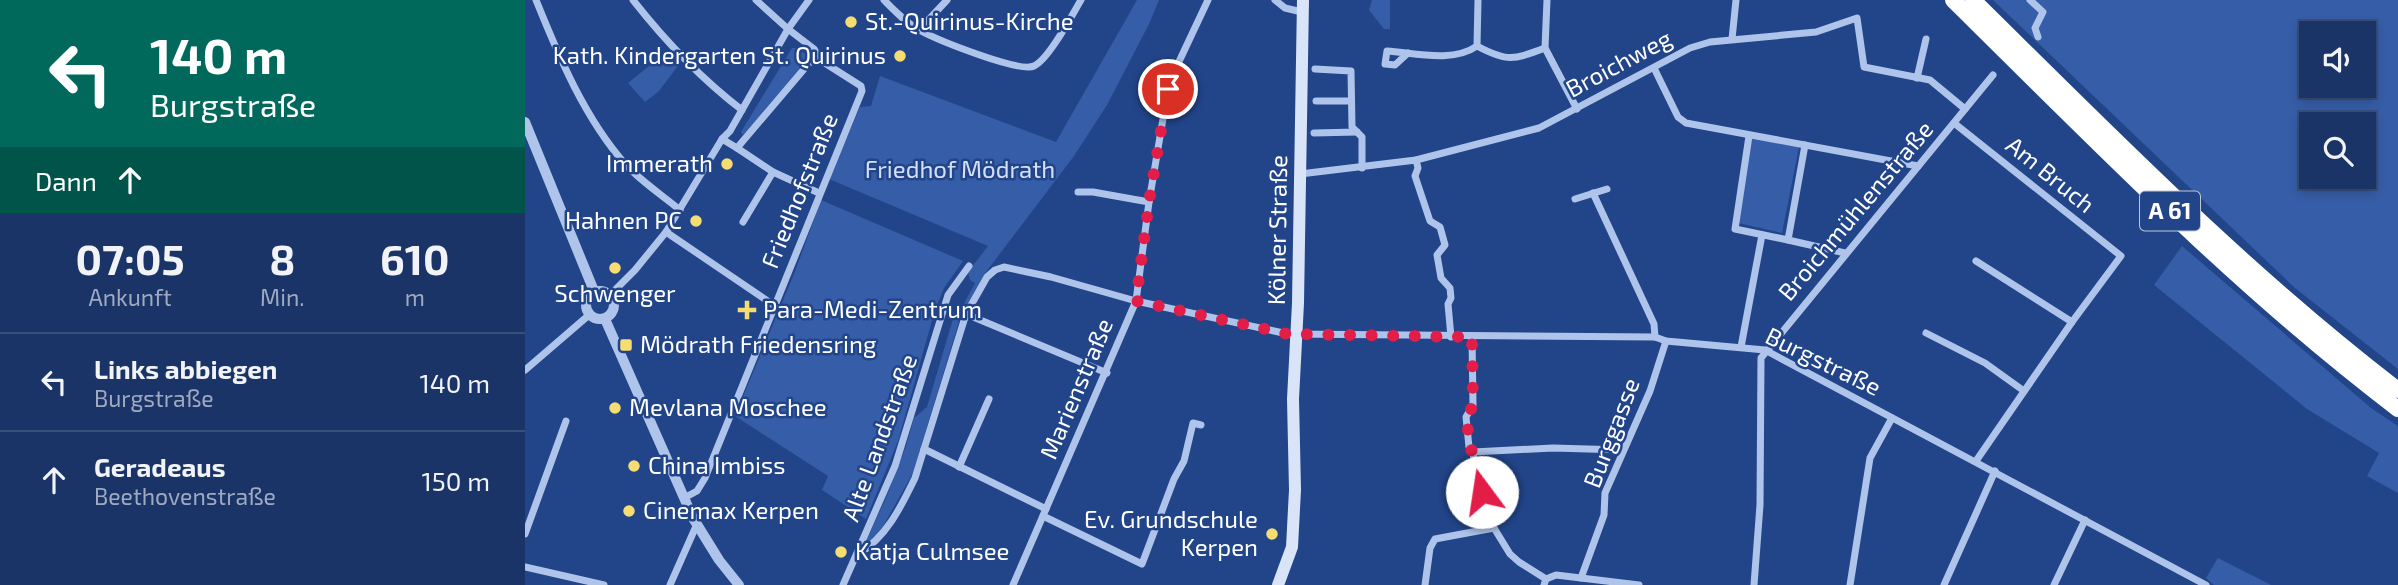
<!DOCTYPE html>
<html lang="de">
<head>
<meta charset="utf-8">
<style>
	:root { --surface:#1a3468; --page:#273f71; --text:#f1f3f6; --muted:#9faac0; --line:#384f7c }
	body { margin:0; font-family:"Exo 2",sans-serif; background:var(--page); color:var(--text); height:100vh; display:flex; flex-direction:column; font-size:26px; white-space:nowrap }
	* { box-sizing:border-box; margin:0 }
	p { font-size:23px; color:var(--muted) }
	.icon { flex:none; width:38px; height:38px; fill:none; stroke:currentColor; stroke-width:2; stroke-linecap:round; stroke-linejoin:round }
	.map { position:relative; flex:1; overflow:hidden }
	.side { display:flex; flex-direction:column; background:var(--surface); width:525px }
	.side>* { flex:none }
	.top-card { background:#00695c; color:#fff; overflow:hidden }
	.tools { position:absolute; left:1774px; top:21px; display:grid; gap:14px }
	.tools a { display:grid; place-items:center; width:77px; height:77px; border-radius:0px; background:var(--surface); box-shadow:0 4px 10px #0003,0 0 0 2px var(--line); font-size:35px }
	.pin { position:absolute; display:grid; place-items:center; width:60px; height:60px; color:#fff; margin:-30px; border:4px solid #fff; border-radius:50%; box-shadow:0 2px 7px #0007 }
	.me { position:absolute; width:77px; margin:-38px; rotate:346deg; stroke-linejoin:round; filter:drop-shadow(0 0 5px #0008) }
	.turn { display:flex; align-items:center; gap:24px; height:147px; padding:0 35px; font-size:32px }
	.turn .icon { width:91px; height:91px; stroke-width:2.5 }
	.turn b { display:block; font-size:49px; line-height:60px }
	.then { display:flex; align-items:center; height:66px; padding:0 35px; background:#0003; gap:14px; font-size:26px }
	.eta { display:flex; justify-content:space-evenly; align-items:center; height:119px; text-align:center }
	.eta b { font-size:42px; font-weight:700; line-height:49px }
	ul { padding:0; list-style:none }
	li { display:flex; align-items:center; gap:21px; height:98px; padding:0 35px; border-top:2px solid var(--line) }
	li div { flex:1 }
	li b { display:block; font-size:26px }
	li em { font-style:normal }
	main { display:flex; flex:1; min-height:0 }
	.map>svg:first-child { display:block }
	.green { fill:#365da7; fill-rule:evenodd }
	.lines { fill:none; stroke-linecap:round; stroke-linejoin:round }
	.minor { stroke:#afc4ea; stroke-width:7 }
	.tertiary { stroke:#afc4ea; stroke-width:10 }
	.secondary { stroke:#dae4f8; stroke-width:12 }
	.motorway { stroke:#fff; stroke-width:16 }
	.route { stroke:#e11d48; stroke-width:12; stroke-dasharray:0 21.6 }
	.poi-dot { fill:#f6dd72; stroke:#22458a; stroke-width:2.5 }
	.labels { text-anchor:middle; stroke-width:5; stroke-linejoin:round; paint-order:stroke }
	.shield { fill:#22458a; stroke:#bdc7dc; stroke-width:2 }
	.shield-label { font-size:23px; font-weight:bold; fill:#fff }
	.poi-label { font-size:24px; fill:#fff; stroke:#22458a; text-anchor:start }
	.street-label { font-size:24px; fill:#fff; stroke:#22458a }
	.park-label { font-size:24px; fill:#d4e0f8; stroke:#22458a }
</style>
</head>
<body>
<main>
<section class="side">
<div class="top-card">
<div class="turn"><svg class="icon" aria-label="left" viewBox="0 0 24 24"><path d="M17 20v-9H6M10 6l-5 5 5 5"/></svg><div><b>140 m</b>Burgstraße</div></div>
<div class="then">Dann<svg class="icon" aria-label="ahead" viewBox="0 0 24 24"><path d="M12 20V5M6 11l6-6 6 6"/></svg></div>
</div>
<div class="eta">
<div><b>07:05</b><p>Ankunft</p></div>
<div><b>8</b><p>Min.</p></div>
<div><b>610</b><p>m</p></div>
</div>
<ul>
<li><svg class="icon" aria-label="left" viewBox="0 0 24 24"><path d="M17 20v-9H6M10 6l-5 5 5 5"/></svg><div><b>Links abbiegen</b><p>Burgstraße</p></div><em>140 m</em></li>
<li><svg class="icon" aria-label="ahead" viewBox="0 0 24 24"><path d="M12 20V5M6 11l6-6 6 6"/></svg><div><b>Geradeaus</b><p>Beethovenstraße</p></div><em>150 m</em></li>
</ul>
</section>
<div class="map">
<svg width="1873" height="585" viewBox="0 0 1873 585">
	<rect width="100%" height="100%" fill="#22458a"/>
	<g class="green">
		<path d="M 612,0 L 634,0 L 624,24 L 582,105 L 549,156 L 461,272 L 436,315 L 388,473 L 357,528 L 343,544 L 342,539 L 360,500 L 381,446 L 389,418 L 402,407 L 430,312 L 434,313 L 450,283 L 445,280 L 443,272 L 463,246 L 304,179 L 335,107 L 346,106 L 355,76 L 531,142 Z"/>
		<path d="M 847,0 L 865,0 L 865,29 L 859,29 L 844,10 Z"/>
		<path d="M 1468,0 L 1873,0 L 1873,369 L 1770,288 ZM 1787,33 L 1839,33 L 1839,86 L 1787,86 ZM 1787,124 L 1839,124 L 1839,177 L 1787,177 Z"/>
		<path d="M 267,48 L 272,48 L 282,55 L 282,61 L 218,135 L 216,132 Z"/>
		<path d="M 144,50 L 155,63 L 134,91 L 120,102 L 103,83 Z"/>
		<path d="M 1222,138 L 1274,147 L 1257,233 L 1209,222 Z"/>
		<path d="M 296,200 L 438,261 L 419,288 L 410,310 L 373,441 L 341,519 L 297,490 L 303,476 L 210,416 L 271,269 Z"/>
		<path d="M 1657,246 L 1846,408 L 1873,426 L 1873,493 L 1842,476 L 1854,453 L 1782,409 L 1629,285 Z"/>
		<path d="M 1693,558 L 1746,585 L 1689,585 L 1681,578 Z"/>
	</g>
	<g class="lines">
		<g class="minor">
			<path d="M 11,0 C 34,57 60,119 101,165 C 117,182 137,195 155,210"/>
			<path d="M 108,0 C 141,42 174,77 217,110"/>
			<path d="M 359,0 C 370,11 382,24 396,31 C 413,40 494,73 509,66 C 524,59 547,15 556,0"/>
			<path d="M 750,0 L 760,8 L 777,12"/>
			<path d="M 953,0 L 952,46 C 982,62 988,60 1020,48"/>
			<path d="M 1022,0 L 1020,48 L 1052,109"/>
			<path d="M 1505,0 L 1518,12 L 1510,28 L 1513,37"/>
			<path d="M 394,30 L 422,0"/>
			<path d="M 1207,39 L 1211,0"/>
			<path d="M 883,53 L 870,65 L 860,64 L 862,51 C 890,53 928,63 952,46"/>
			<path d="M 1129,68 L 1153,117 L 1161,123 L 1393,166"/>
			<path d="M 790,69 L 826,71 L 827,127 L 837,137 L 837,168"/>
			<path d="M 1392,78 L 1401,39"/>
			<path d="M 791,101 L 826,101"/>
			<path d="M 1429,123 L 1596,256 L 1547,322 L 1451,461"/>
			<path d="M 789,133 L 832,132"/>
			<path d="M 1224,136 L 1210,229 L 1263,240 L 1280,145"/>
			<path d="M 197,139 L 212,148 L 291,55"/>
			<path d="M 212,148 L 248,172 L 294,193"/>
			<path d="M 891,160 L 893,168 L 890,176 L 905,221 L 915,227 L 920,245 L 912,255 L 916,278 L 925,288 L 926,298 L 923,304 L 926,337"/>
			<path d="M 775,174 L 891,160 L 1014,128 L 1165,48 L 1185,42 L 1291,32 L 1332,18 L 1339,67 L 1405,80 L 1440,109"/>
			<path d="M 553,192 L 568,192 L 624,202"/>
			<path d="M 1068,193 L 1129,324 L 1130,337"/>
			<path d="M 1050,199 L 1082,189"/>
			<path d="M 218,222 L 248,172"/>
			<path d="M 141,232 L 250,306"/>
			<path d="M 1263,240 L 1320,253"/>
			<path d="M 1451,261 L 1547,322"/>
			<path d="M 85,295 L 110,270 L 141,232 L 197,139 L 205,131 L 263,29 L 284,0"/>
			<path d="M 441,314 L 582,373"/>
			<path d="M 1401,333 L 1460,363 L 1499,391"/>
			<path d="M 947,337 L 948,405 L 941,417 L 944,447 L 948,452 L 950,471 L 969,528 L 985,554 L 994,562 L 1021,579 L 1019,585"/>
			<path d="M 1216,347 L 1237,235"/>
			<path d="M 0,370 L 64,315"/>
			<path d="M 399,449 L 521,509"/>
			<path d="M 948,452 L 1028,448 L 1098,450"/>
			<path d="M 434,467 L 464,399"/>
			<path d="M 159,498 L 172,491 L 180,478 L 337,91 L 336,86 L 295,60 L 289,49 L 263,29 L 231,0"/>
			<path d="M 518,516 L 617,564 L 649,479 L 659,461 L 668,423 L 676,425"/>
			<path d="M 0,534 L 41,421"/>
			<path d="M 332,555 C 361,538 376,507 390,478 L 441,314 L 462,277 L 470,270 L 479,267 L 526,277 L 611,301 L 763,334 L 1130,337 L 1141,341 L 1240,350 L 1681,585"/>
			<path d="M 0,567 L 79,585"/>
			<path d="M 1056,578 L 1079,515 L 1080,493 L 1125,391 L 1141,341"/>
			<path d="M 1021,579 L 1031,575 L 1114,585"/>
			<path d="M 145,585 L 172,524"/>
			<path d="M 318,585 L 370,466 L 423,295 L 444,266"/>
			<path d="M 488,585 L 611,301 L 624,202 L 643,89 L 651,68 L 683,0"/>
			<path d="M 900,585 L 905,548 L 910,539 L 969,528"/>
			<path d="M 1229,585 L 1235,505 L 1236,358 L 1468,75"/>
			<path d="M 1325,585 L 1345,458 L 1367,418"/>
			<path d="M 1419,585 L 1470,471"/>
			<path d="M 1529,585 L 1560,520"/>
		</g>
		<g class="tertiary">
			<path d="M 0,122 L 69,291"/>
			<circle cx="75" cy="305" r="14"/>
			<path d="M 80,319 L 168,518 L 194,560 L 214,585"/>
		</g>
		<path class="secondary" d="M 753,585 L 767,547 L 770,490 L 768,399 L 773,303 L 778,0"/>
		<g class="motorway">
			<path d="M 1428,0 C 1571,141 1712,287 1873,409"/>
			<path d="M 1448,0 C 1585,135 1720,273 1873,390"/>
		</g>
	</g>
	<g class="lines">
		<path class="route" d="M 643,89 L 624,202 L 611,301 L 763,334 L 947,337 L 948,405 L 942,417 L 944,447 L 948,452 L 950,471 L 957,492"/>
	</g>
	<g class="poi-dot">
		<circle cx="326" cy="22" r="7"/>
		<circle cx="375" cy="56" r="7"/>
		<circle cx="202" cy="164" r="7"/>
		<circle cx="171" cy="221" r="7"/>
		<circle cx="90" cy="268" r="7"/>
		<path d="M218.5 299.5h7v7h7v7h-7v7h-7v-7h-7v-7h7z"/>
		<rect x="94" y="338" width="14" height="14" rx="3.5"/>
		<circle cx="90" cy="408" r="7"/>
		<circle cx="109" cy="466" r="7"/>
		<circle cx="104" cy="511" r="7"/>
		<circle cx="747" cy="534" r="7"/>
		<circle cx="316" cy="552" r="7"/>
	</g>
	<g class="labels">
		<rect class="shield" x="1615" y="191.5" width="60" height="39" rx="5"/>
		<g class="shield-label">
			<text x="1645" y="219">A 61</text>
		</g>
		<g class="poi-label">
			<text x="340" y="30">St.-Quirinus-Kirche</text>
			<text x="361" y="64" text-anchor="end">Kath. Kindergarten St. Quirinus</text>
			<text x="188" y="172" text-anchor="end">Immerath</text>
			<text x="157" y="229" text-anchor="end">Hahnen PC</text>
			<text x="90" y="302" text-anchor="middle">Schwenger</text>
			<text x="238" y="318">Para-Medi-Zentrum</text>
			<text x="115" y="353">Mödrath Friedensring</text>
			<text x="104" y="416">Mevlana Moschee</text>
			<text x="123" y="474">China Imbiss</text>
			<text x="118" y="519">Cinemax Kerpen</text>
			<text x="733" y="528" text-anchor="end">Ev. Grundschule<tspan x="733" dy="28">Kerpen</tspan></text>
			<text x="330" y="560">Katja Culmsee</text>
		</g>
		<g class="street-label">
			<text transform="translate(1094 64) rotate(-28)" y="8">Broichweg</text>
			<text transform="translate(1525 175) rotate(39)" y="8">Am Bruch</text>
			<text transform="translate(275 191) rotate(-68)" y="8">Friedhofstraße</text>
			<text transform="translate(1331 211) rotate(-50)" y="8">Broichmühlenstraße</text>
			<text transform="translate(753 230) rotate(-89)" y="8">Kölner Straße</text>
			<text transform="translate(1298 362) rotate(26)" y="8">Burgstraße</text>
			<text transform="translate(552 389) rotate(-67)" y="8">Marienstraße</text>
			<text transform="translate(1087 433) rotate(-69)" y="8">Burggasse</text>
			<text transform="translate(355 438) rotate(-70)" y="8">Alte Landstraße</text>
		</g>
		<g class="park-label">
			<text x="435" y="178">Friedhof Mödrath</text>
		</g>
	</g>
</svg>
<div class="tools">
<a><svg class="icon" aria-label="sound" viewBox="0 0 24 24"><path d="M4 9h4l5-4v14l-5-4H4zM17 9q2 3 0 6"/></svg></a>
<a><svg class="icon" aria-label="search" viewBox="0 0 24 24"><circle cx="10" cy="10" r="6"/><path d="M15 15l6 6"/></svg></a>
</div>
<div class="pin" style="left:643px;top:89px;background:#d93025"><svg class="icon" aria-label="arrive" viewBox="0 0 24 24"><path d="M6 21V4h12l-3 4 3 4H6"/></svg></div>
<svg class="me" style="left:957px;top:492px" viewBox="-20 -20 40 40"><circle r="19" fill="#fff"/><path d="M0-13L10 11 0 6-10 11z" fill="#e11d48"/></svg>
</div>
</main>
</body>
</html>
